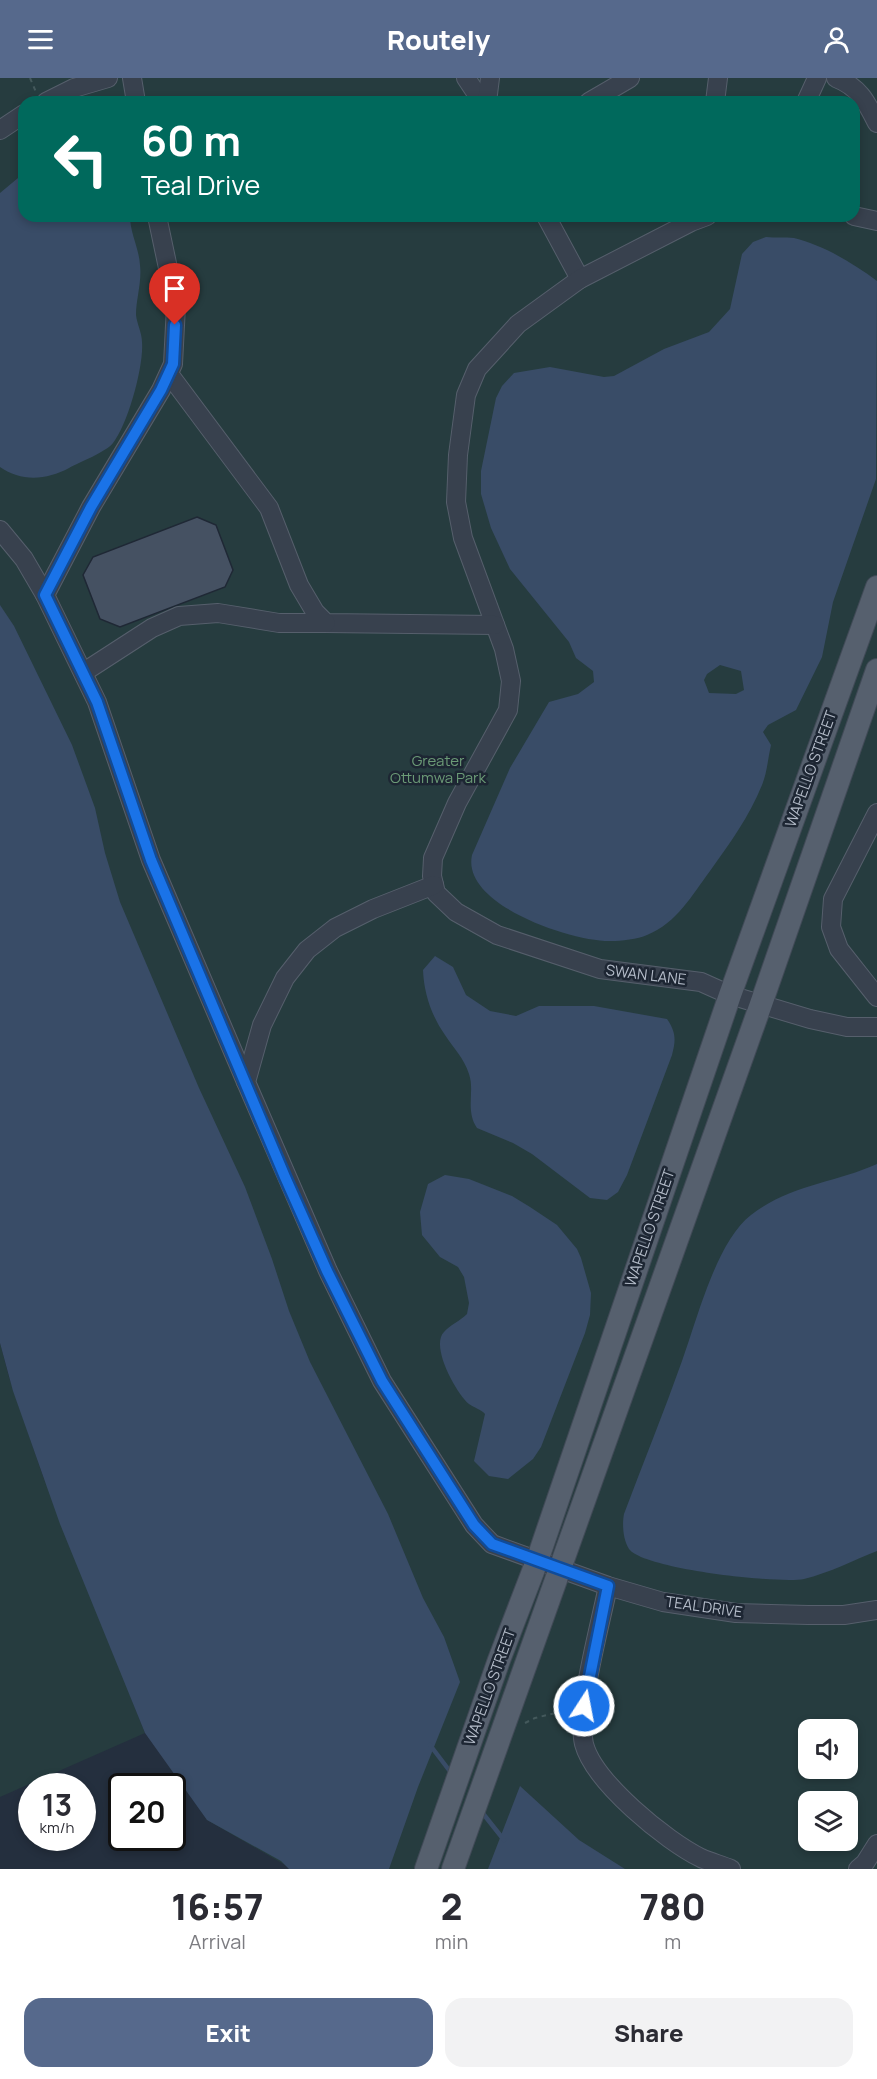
<!DOCTYPE html>
<html lang="en">
<head>
<meta charset="utf-8">
<style>
	:root { --surface:#fff; --page:#f2f2f3; --text:#2b2b33; --muted:#7c7c81; --accent:#56698c }
	body { margin:0; font-family:Manrope,sans-serif; background:var(--page); color:var(--text); height:100vh; display:flex; flex-direction:column; font-size:22px; white-space:nowrap }
	* { box-sizing:border-box; margin:0 }
	p { font-size:20px; color:var(--muted) }
	.icon { flex:none; width:33px; height:33px; fill:none; stroke:currentColor; stroke-width:2; stroke-linecap:round; stroke-linejoin:round }
	.map { position:relative; height:1791px; overflow:hidden }
	.drawer { display:flex; flex-direction:column; background:var(--surface); flex:1 }
	.drawer>* { flex:none }
	.hud { position:absolute; left:18px; top:18px; width:842px; height:126px; border-radius:18px; box-shadow:0 3px 9px #0003; background:#00695c; color:#fff; overflow:hidden }
	.tools { position:absolute; left:798px; top:1641px; display:grid; gap:12px }
	.tools a { display:grid; place-items:center; width:60px; height:60px; border-radius:12px; background:var(--surface); box-shadow:0 3px 9px #0003; font-size:30px }
	.speed { position:absolute; left:18px; top:1695px; display:flex; gap:12px; font-size:30px; font-weight:700; text-align:center }
	.speed>* { display:grid; place-content:center; width:78px; height:78px; border-radius:50%; background:var(--surface); box-shadow:0 3px 9px #0003; line-height:1 }
	.speed small { font-size:15px; font-weight:400 }
	.speed .limit { border:3px solid #111; border-radius:9px; background:#fff; color:#111 }
	.pin { position:absolute; display:grid; place-items:center; width:51px; height:51px; color:#fff; margin:-62px -26px; border-radius:50% 50% 50% 0; rotate:-45deg; box-shadow:0 0 6px #0007 }
	.pin .icon { rotate:45deg }
	.me { position:absolute; width:66px; margin:-33px; rotate:11deg; stroke-linejoin:round; filter:drop-shadow(0 0 4px #0008) }
	.turn { display:flex; align-items:center; gap:21px; height:126px; padding:0 24px; font-size:27px }
	.turn .icon { width:78px; height:78px; stroke-width:2.5 }
	.turn b { display:block; font-size:42px; line-height:51px }
	.eta { display:flex; justify-content:space-evenly; align-items:center; height:102px; text-align:center }
	.eta b { font-size:36px; font-weight:800; line-height:42px }
	.primary-button { display:flex; gap:12px; margin-top:auto; padding:12px 24px }
	.primary-button a { flex:1; height:69px; border-radius:18px; background:var(--accent); color:#fff; font-size:24px; font-weight:800; line-height:69px; text-align:center }
	.primary-button a+a { background:var(--page); color:var(--text) }
	header { display:flex; justify-content:space-between; align-items:center; height:78px; padding:0 24px; background:var(--accent); color:#fff; font-size:27px; font-weight:800 }
	.map>svg:first-child { display:block }
	.green { fill:#263c3f; fill-rule:evenodd }
	.water { fill:#394c67; fill-rule:evenodd }
	.lines { fill:none; stroke-linecap:round; stroke-linejoin:round }
	.stream { stroke:#394c67; stroke-width:4.5 }
	.building { fill:#455162; stroke:#1f2835; stroke-width:1.5 }
	.minor-casing { stroke:#565f6c; stroke-width:20 }
	.major-casing { stroke:#414a57; stroke-width:24 }
	.path { stroke:#44595c; stroke-width:2; stroke-dasharray:4.5 4.5; stroke-linecap:butt }
	.minor { stroke:#38414e; stroke-width:18 }
	.major { stroke:#56606e; stroke-width:22 }
	.route-casing { stroke:#114b97; stroke-width:15 }
	.route { stroke:#1a73e8; stroke-width:10 }
	.labels { text-anchor:middle; stroke-width:5; stroke-linejoin:round; paint-order:stroke }
	.park-label { font-size:15px; fill:#6b9a76; stroke:#1d2633 }
	.street-label { font-size:15px; fill:#b4bcc9; stroke:#1d2633 }
</style>
</head>
<body>
<header><svg class="icon" aria-label="menu" viewBox="0 0 24 24"><path d="M4 6h16M4 12h16M4 18h16"/></svg>Routely<svg class="icon" aria-label="person" viewBox="0 0 24 24"><circle cx="12" cy="8" r="4"/><path d="M4 21q1-7 8-7t8 7"/></svg></header>
<div class="map">
<svg width="877" height="1791" viewBox="0 0 877 1791">
	<rect width="100%" height="100%" fill="#242f3e"/>
	<path class="green" d="M 0,0 L 877,0 L 877,1791 L 292,1791 L 207,1742 L 128,1612 L 145,1655 L 0,1719 L 0,1265 L 9,1299 L 46,1407 L 0,1246 ZM 24,24 L 854,24 L 854,138 L 24,138 ZM 808,1652 L 848,1652 L 848,1690 L 808,1690 ZM 808,1724 L 848,1724 L 848,1762 L 808,1762 Z"/>
	<g class="water">
		<path d="M 24,95 L 24,138 L 130,138 C 130,155 139,170 140,187 C 142,204 136,221 136,237 C 137,246 142,255 142,264 C 144,288 128,346 113,365 C 106,374 80,384 69,390 C 47,402 21,404 0,389 L 0,115 Z"/>
		<path d="M 766,159 C 775,160 785,159 794,160 C 823,167 853,185 877,203 L 876,401 L 833,524 L 822,579 L 796,632 L 768,647 L 763,654 L 771,667 C 768,680 767,695 762,707 C 749,739 730,765 710,793 C 692,817 677,845 647,857 C 638,861 621,863 611,863 C 573,864 461,827 472,777 L 510,690 L 549,624 L 578,616 L 594,604 L 593,593 L 576,580 L 569,564 L 510,491 L 491,450 L 481,416 L 481,393 L 496,320 L 502,308 L 514,295 L 550,289 L 604,299 L 614,298 L 664,271 L 709,254 L 730,231 L 742,176 L 753,164 ZM 720,587 L 741,593 L 744,612 L 736,616 L 709,615 L 704,602 L 707,596 Z"/>
		<path d="M 0,527 L 14,548 L 72,667 L 95,730 L 105,775 L 120,824 L 199,1010 L 245,1109 L 272,1181 L 289,1233 L 310,1284 L 388,1436 L 423,1520 L 444,1559 L 460,1604 L 418,1709 L 389,1791 L 289,1791 L 281,1783 L 207,1742 L 145,1655 L 60,1446 L 13,1313 L 0,1265 Z"/>
		<path d="M 435,878 L 453,889 L 466,917 L 490,933 L 516,938 L 539,928 L 594,928 L 667,941 C 676,954 676,962 672,977 L 627,1097 L 618,1114 L 607,1122 L 590,1120 L 532,1076 L 513,1065 L 477,1050 C 465,1033 475,1013 469,996 C 464,980 454,971 445,957 C 431,937 424,915 423,892 Z"/>
		<path d="M 877,1086 L 877,1473 C 854,1482 829,1495 804,1501 C 779,1506 643,1491 629,1471 C 623,1462 622,1446 624,1436 C 643,1385 664,1334 682,1283 C 697,1242 716,1164 751,1137 C 789,1107 835,1105 877,1086 Z"/>
		<path d="M 445,1097 L 469,1101 L 512,1118 L 530,1129 L 557,1147 L 577,1171 L 581,1180 L 591,1215 L 590,1237 L 585,1255 L 541,1369 L 533,1381 L 508,1401 L 489,1398 L 474,1383 L 485,1336 C 481,1331 474,1330 469,1326 C 456,1315 430,1268 444,1254 C 450,1247 460,1243 467,1236 L 469,1225 L 464,1199 L 458,1189 L 440,1179 L 422,1157 L 420,1134 L 428,1106 Z"/>
		<path d="M 520,1708 L 579,1762 L 625,1791 L 488,1791 Z"/>
	</g>
	<g class="lines">
		<g class="stream">
			<path d="M 430,1667 L 452,1696"/>
			<path d="M 481,1733 L 504,1762"/>
		</g>
	</g>
	<path class="building" d="M 197,439 L 216,447 L 233,492 L 225,509 L 120,549 L 100,541 L 83,497 L 93,479 Z"/>
	<g class="lines">
		<defs>
			<g id="minor">
				<path d="M 132,0 L 136,24"/>
				<path d="M 466,0 L 482,24"/>
				<path d="M 836,0 C 859,9 866,23 877,45"/>
				<path d="M 46,24 L 74,10 L 108,0"/>
				<path d="M 487,24 L 490,0"/>
				<path d="M 589,24 L 630,0"/>
				<path d="M 715,24 L 718,0"/>
				<path d="M 806,24 L 817,0"/>
				<path d="M 0,52 L 24,36"/>
				<path d="M 546,138 L 580,201"/>
				<path d="M 707,138 L 691,144 L 580,201 L 518,246 L 477,291 L 466,317 L 458,377 L 456,424 L 463,460 L 504,571 L 511,603 L 508,632 L 457,725 L 433,780 L 432,798 L 436,815 L 456,834 L 497,857 L 600,891 L 701,904 L 730,917 L 810,941 L 847,949 L 877,949"/>
				<path d="M 854,138 L 877,143"/>
				<path d="M 169,296 L 269,430 L 299,507 L 315,534 L 326,545 L 495,547"/>
				<path d="M 0,452 L 24,481 L 45,517 L 97,624 L 151,782 L 246,1004"/>
				<path d="M 45,517 L 91,429 L 161,312 L 173,286 L 176,228 L 157,138"/>
				<path d="M 84,594 L 152,550 L 179,538 L 218,535 L 279,545 L 326,545"/>
				<path d="M 877,735 L 833,821 L 831,849 L 839,871 L 877,919"/>
				<path d="M 434,807 L 373,831 L 335,850 L 307,872 L 285,900 L 262,947 L 246,1004 L 328,1193 L 382,1303 L 474,1447 L 492,1466 L 608,1508 L 663,1524 L 736,1535 L 808,1537 L 844,1537 L 877,1532"/>
				<path d="M 608,1508 C 601,1544 576,1633 584,1666 C 594,1704 666,1763 701,1780 C 710,1784 721,1787 731,1791"/>
				<path d="M 858,1791 L 865,1785 L 877,1766"/>
			</g>
			<g id="major">
				<path d="M 426,1791 L 499,1582 L 537,1483 L 730,917 L 877,509"/>
				<path d="M 453,1791 L 761,926 L 877,592"/>
			</g>
		</defs>
		<use href="#minor" class="minor-casing"/>
		<use href="#major" class="major-casing"/>
		<g class="path">
			<path d="M 30,0 L 36,14"/>
			<path d="M 525,1645 L 535,1640 L 568,1632"/>
		</g>
		<use href="#minor" class="minor"/>
		<use href="#major" class="major"/>
	</g>
	<g class="lines">
		<defs>
			<path id="route" d="M 175,247 L 173,286 L 161,312 L 91,429 L 45,517 L 97,624 L 151,782 L 285,1099 L 327,1193 L 382,1303 L 474,1447 L 492,1466 L 608,1508 L 584,1628"/>
		</defs>
		<use href="#route" class="route-casing"/>
		<use href="#route" class="route"/>
	</g>
	<g class="labels">
		<g class="park-label">
			<text x="438" y="688">Greater<tspan x="438" dy="17">Ottumwa Park</tspan></text>
		</g>
		<g class="street-label">
			<text transform="translate(811 691) rotate(-70)" y="5">WAPELLO STREET</text>
			<text transform="translate(646 897) rotate(7)" y="5">SWAN LANE</text>
			<text transform="translate(650 1150) rotate(-71)" y="5">WAPELLO STREET</text>
			<text transform="translate(704 1529) rotate(8)" y="5">TEAL DRIVE</text>
			<text transform="translate(490 1609) rotate(-70)" y="5">WAPELLO STREET</text>
		</g>
	</g>
</svg>
<div class="tools">
<a><svg class="icon" aria-label="sound" viewBox="0 0 24 24"><path d="M4 9h4l5-4v14l-5-4H4zM17 9q2 3 0 6"/></svg></a>
<a><svg class="icon" aria-label="layers" viewBox="0 0 24 24"><path d="M12 4l9 5-9 5-9-5zM3 14l9 5 9-5"/></svg></a>
</div>
<div class="speed"><div>13<small>km/h</small></div><div class="limit">20</div></div>
<div class="pin" style="left:175px;top:247px;background:#d93025"><svg class="icon" aria-label="arrive" viewBox="0 0 24 24"><path d="M6 21V4h12l-3 4 3 4H6"/></svg></div>
<svg class="me" style="left:584px;top:1628px" viewBox="-20 -20 40 40"><circle r="17" fill="#1a73e8" stroke="#fff" stroke-width="3"/><path d="M0-11L8 9 0 5-8 9z" fill="#fff"/></svg>
<div class="hud">
<div class="turn"><svg class="icon" aria-label="left" viewBox="0 0 24 24"><path d="M17 20v-9H6M10 6l-5 5 5 5"/></svg><div><b>60 m</b>Teal Drive</div></div>
</div>
</div>
<section class="drawer">
<div class="eta">
<div><b>16:57</b><p>Arrival</p></div>
<div><b>2</b><p>min</p></div>
<div><b>780</b><p>m</p></div>
</div>
<div class="primary-button"><a>Exit</a><a>Share</a></div>
</section>
</body>
</html>
